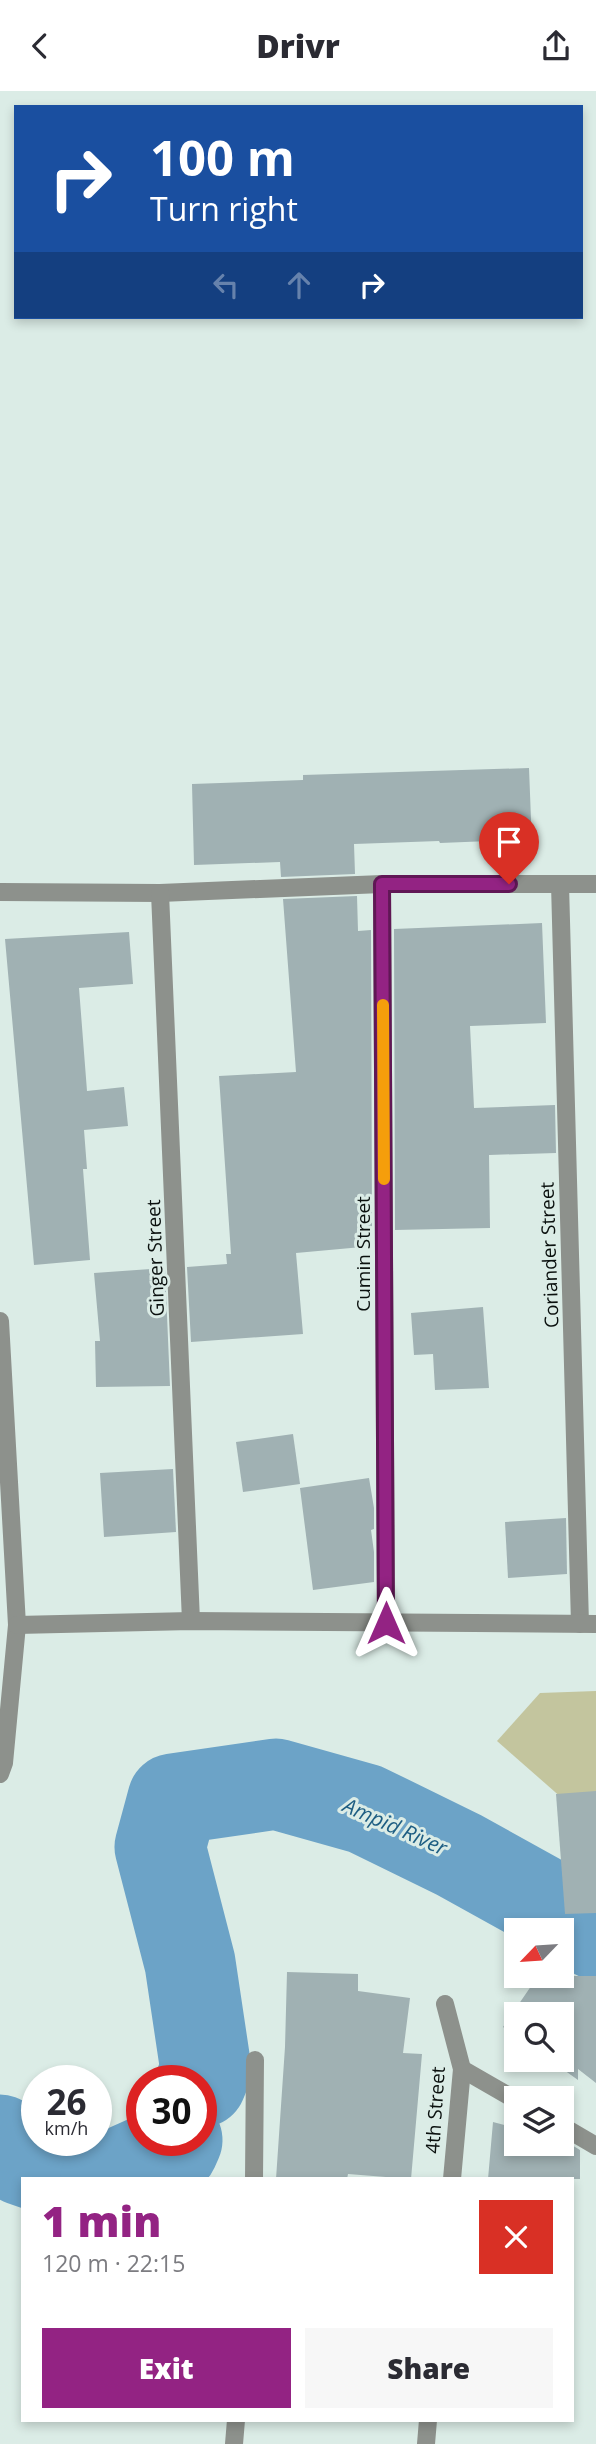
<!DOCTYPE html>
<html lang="en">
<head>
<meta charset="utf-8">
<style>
	:root { --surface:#fff; --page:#f7f7f7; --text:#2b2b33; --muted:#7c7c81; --accent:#932383 }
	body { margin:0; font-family:"Open Sans",sans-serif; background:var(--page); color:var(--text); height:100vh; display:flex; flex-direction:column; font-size:26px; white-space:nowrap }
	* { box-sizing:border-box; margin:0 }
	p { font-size:23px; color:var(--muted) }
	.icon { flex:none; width:38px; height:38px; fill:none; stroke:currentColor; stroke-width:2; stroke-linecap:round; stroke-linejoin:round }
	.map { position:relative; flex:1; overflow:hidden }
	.side { position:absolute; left:21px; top:2086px; width:553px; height:245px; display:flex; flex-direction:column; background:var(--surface); border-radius:0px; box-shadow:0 4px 10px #0003 }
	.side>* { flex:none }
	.banner { position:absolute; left:14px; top:14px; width:569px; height:214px; border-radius:0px; box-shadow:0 4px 10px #0003; background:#1a4fa0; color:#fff; overflow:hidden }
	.needle { width:46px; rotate:245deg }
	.buttons { position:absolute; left:504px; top:1827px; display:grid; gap:14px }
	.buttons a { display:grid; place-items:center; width:70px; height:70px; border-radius:0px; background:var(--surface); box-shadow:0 4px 10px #0003; font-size:35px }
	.speed { position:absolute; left:21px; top:1974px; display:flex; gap:14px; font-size:35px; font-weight:700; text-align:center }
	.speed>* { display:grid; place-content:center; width:91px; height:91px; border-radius:50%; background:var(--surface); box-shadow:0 4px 10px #0003; line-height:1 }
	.speed small { font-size:18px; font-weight:400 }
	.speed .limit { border:10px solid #d22; background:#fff; color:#111 }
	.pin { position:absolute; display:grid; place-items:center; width:60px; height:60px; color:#fff; margin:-72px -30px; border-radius:50% 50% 50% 0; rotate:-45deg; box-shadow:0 0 7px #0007 }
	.pin .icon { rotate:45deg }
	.me { position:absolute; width:77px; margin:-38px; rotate:0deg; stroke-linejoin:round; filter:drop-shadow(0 0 5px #0008) }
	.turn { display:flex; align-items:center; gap:24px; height:147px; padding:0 21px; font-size:32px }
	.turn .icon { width:91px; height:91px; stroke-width:2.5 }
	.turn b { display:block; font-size:49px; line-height:60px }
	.lanes { display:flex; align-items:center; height:66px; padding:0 21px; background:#0003; justify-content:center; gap:35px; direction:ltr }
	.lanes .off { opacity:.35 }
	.round { display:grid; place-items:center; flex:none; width:74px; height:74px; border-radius:0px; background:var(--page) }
	.overview { display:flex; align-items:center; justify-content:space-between; height:119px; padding:0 21px }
	h1 { font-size:42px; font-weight:800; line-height:52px; color:var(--accent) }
	.button { display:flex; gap:14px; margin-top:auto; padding:14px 21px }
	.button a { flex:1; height:80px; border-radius:0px; background:var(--accent); color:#fff; font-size:28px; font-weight:800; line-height:80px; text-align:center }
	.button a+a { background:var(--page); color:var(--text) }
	header { display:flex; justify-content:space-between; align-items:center; height:91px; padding:0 21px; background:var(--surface); font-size:32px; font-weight:800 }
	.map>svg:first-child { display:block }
	.green { fill:#c3c59e }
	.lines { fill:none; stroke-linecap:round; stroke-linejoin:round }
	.river { stroke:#6ca3c7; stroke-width:91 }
	.building { fill:#a0b1b3 }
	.street { stroke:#8d918c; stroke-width:18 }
	.route-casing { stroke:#601755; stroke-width:18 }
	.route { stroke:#932383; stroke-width:12 }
	.slow { stroke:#f59e0b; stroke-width:12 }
	.labels { text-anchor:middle; stroke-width:6; stroke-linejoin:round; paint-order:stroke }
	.street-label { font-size:19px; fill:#0a100e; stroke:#dbece6 }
	.water-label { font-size:21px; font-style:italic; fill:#1e5e83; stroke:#dbece6 }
</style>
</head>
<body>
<header><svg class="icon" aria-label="back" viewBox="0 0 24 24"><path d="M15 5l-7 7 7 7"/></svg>Drivr<svg class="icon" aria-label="share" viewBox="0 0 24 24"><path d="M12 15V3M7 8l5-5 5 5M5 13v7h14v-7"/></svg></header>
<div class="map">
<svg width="596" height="2353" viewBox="0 0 596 2353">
	<rect width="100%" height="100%" fill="#dbece6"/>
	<path class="green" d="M 596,1600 L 596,1737 L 497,1650 L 540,1602 Z"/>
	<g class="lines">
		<g class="river">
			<path d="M 201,1991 L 206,1979 L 190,1872 L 160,1756 L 173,1708 L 276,1693 L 365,1718 L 459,1764 L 569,1825 L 596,1843"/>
			<path d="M 0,2049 L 22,2069 L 77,2088"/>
			<path d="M 106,2088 L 173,2058 L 177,2049"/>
		</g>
	</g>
	<g class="building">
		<path d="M 529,677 L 532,754 L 490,755 L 490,750 L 440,752 L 439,750 L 354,753 L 355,783 L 281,786 L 280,771 L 194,774 L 192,693 L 303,689 L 303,684 Z"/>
		<path d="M 357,805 L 358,840 L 371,839 L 372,1139 L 361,1139 L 362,1156 L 296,1162 L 303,1243 L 191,1251 L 187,1176 L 227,1173 L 226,1163 L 231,1163 L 219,985 L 296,981 L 283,808 Z"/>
		<path d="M 542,832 L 546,932 L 470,935 L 474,1017 L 555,1014 L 556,1062 L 489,1064 L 490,1137 L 395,1139 L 394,838 Z"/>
		<path d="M 129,841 L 133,893 L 79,897 L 87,1000 L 124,996 L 128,1035 L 84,1039 L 87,1078 L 83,1078 L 90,1169 L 34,1174 L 5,848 Z"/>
		<path d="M 165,1177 L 170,1295 L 96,1296 L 95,1250 L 100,1250 L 94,1182 Z"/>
		<path d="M 483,1216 L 489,1297 L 435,1299 L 433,1263 L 414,1264 L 411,1222 Z"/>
		<path d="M 293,1343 L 300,1393 L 243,1401 L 236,1351 Z"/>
		<path d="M 173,1378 L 176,1441 L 104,1446 L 100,1382 Z"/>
		<path d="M 369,1387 L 374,1417 L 374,1438 L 371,1439 L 374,1461 L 374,1491 L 313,1499 L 300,1397 Z"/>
		<path d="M 566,1427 L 567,1483 L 508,1487 L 505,1431 Z"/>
		<path d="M 596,1700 L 596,1822 L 565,1823 L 556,1703 Z"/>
		<path d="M 287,1881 L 358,1883 L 358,1900 L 410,1907 L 403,1962 L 422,1963 L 411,2088 L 348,2083 L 347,2088 L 276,2088 L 285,1956 Z"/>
		<path d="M 538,1885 L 596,1885 L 596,1992 L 578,1978 L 578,1989 L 550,1969 L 562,1969 L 562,1923 L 516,1923 L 516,1945 L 503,1936 Z"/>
		<path d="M 493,2031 L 516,2037 L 516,2053 L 562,2053 L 562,2048 L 580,2059 L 580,2088 L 488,2088 Z"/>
	</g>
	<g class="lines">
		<g class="street">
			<path d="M 382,793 L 386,1533"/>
			<path d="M 560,793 L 580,1533"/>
			<path d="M 0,801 L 160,802 L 382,793 L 596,793"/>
			<path d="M 160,802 L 191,1530"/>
			<path d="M 0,1230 L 17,1534 L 4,1672 L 0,1683"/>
			<path d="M 17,1534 L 191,1530 L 596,1533"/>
			<path d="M 445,1913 L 462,1978 L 452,2088"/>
			<path d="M 462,1978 L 516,2009"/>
			<path d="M 562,2035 L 596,2055"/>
			<path d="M 254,2088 L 255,1969"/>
			<path d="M 234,2353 L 236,2329"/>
			<path d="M 426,2353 L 428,2329"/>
		</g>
	</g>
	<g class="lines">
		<defs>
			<path id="route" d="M 386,1532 L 382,793 L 509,793"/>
		</defs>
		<use href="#route" class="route-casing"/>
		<use href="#route" class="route"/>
		<path class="slow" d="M 383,914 L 384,1088"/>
	</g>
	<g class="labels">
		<g class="street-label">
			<text transform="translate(363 1163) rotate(-90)" y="7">Cumin Street</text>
			<text transform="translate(549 1164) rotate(-92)" y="7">Coriander Street</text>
			<text transform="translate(155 1167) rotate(-92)" y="7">Ginger Street</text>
			<text transform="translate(435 2019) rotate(-86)" y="7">4th Street</text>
		</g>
		<g class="water-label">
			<text transform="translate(395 1736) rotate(24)" y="7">Ampid River</text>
		</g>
	</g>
</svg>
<div class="buttons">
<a><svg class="needle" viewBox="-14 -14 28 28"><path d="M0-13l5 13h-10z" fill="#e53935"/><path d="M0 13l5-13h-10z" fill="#7c7c81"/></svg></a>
<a><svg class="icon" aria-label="search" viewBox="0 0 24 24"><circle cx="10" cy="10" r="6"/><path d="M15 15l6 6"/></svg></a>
<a><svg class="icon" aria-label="layers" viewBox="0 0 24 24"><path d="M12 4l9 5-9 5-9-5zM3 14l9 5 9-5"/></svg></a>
</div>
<div class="speed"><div>26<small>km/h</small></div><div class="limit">30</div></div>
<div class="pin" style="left:509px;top:793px;background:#d93025"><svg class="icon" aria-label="arrive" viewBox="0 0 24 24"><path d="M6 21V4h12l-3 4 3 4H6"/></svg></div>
<svg class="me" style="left:386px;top:1532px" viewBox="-20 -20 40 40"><path d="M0-17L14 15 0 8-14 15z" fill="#932383" stroke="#fff" stroke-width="4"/></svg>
<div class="banner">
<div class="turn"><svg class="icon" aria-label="right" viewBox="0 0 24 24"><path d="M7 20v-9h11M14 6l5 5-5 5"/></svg><div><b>100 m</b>Turn right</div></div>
<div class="lanes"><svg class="icon off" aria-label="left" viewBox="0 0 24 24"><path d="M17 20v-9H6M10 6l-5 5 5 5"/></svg><svg class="icon off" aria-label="ahead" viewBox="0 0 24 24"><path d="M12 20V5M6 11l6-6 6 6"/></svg><svg class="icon" aria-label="right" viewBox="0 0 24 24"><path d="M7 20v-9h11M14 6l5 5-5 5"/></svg></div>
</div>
<section class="side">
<div class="overview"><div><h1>1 min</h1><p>120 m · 22:15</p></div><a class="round" style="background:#d93025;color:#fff"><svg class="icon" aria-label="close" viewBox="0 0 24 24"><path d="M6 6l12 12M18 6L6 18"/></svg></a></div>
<div class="button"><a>Exit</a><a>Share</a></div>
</section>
</div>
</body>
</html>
